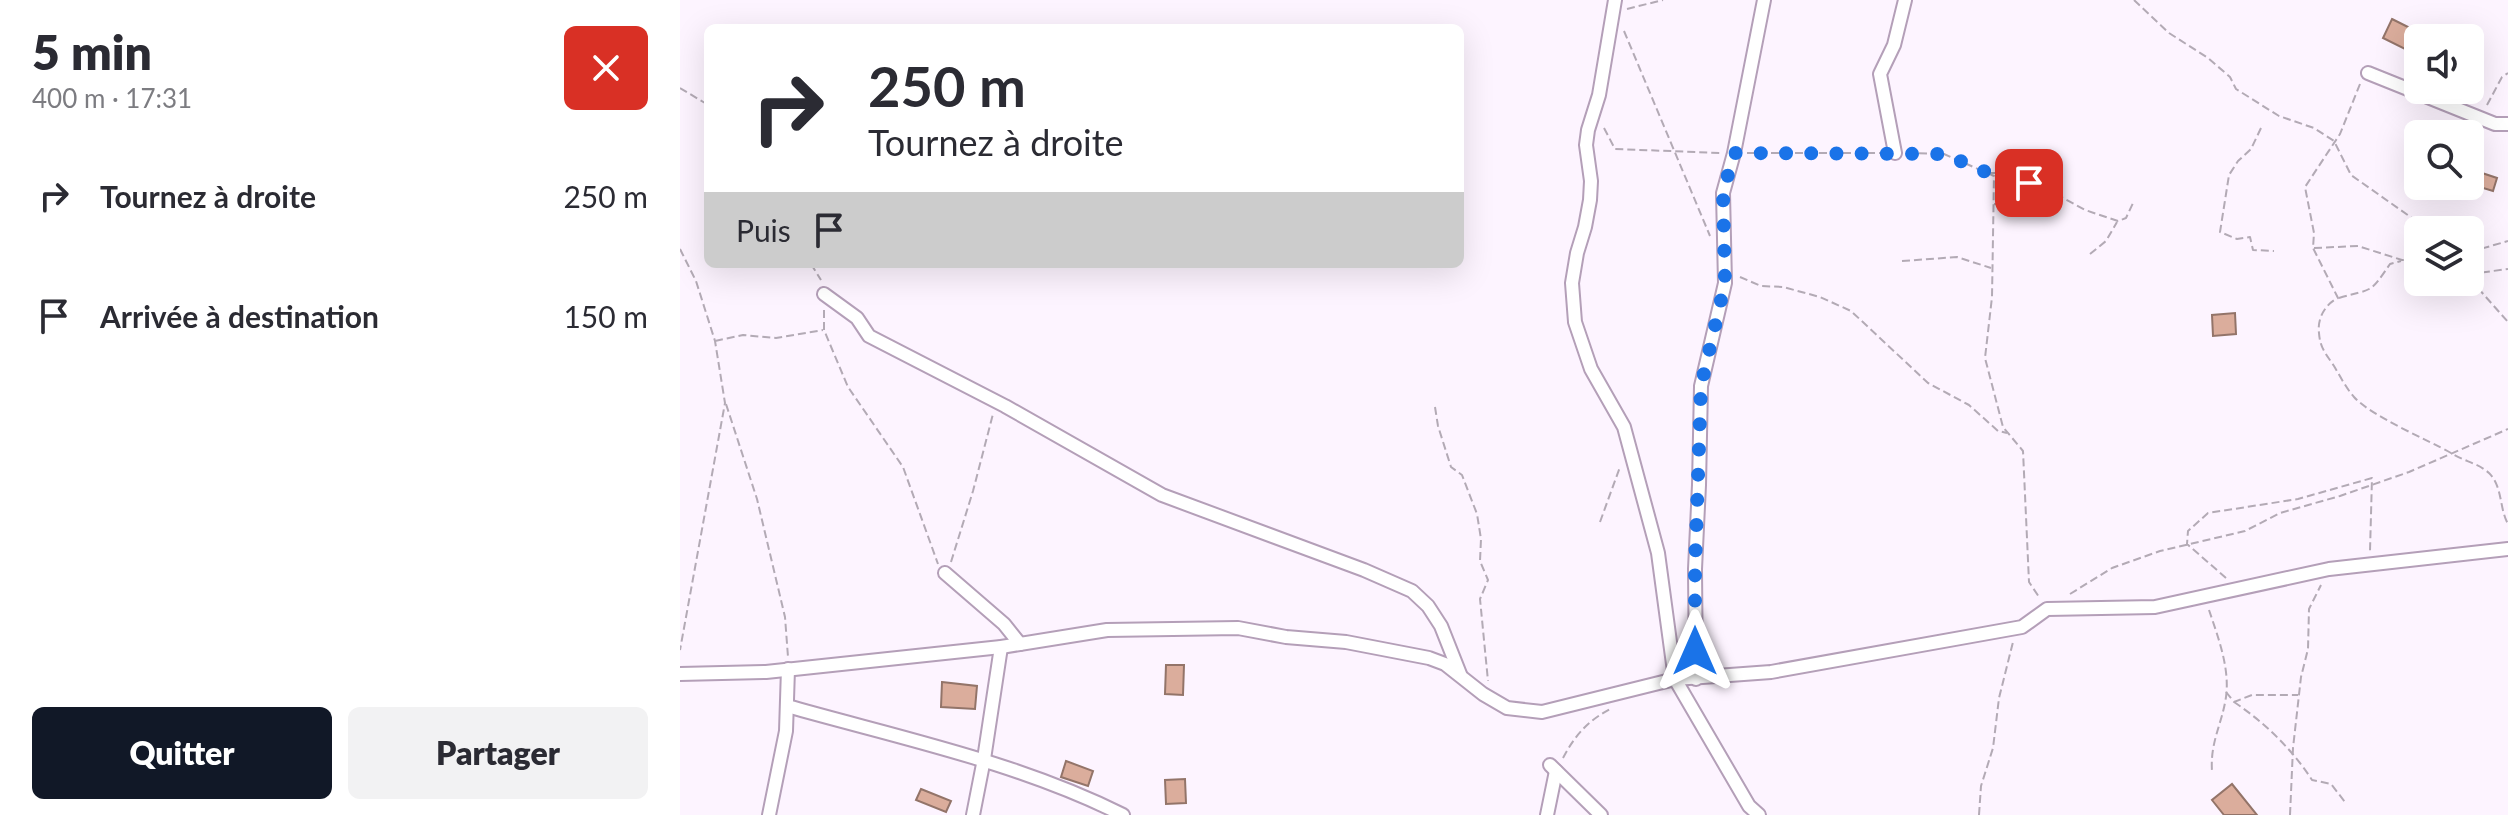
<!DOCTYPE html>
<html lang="fr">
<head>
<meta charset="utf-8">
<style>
	:root { --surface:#fff; --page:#f2f2f3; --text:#2b2b33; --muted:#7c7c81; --accent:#111827 }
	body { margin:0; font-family:Lato,sans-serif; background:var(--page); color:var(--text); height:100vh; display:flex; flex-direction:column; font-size:30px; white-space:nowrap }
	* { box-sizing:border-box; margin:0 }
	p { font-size:26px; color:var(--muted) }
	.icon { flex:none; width:44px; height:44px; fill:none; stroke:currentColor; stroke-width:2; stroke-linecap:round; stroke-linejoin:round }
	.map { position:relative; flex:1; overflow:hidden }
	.panel { display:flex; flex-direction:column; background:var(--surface); width:680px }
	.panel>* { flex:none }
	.hud { position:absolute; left:24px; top:24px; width:760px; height:244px; border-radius:12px; box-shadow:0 8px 32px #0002; background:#fff; color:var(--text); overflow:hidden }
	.controls { position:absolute; left:1724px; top:24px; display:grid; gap:16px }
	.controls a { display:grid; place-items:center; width:80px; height:80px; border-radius:12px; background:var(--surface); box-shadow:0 8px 32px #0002; font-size:40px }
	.pin { position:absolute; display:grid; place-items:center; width:68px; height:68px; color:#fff; margin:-34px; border-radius:16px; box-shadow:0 4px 12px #0006 }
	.me { position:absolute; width:88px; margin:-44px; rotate:0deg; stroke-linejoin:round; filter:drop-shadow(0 0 6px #0008) }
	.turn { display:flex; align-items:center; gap:28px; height:168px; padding:0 32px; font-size:36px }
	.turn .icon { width:104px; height:104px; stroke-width:2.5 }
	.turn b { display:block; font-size:56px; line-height:68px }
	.then { display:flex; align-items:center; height:76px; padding:0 32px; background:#0003; gap:16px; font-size:30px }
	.round { display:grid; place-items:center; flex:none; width:84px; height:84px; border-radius:12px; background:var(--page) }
	.head { display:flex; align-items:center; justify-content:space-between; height:136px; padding:0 32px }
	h1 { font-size:48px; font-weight:800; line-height:60px }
	.cta { display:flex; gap:16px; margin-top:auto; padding:16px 32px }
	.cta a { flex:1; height:92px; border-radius:12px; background:var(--accent); color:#fff; font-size:32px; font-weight:800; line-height:92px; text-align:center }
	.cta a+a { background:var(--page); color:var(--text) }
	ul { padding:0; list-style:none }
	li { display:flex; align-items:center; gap:24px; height:120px; padding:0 32px }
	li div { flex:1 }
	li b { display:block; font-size:30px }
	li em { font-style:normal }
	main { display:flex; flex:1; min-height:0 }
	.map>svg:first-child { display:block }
	.building { fill:#dbad9c; stroke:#937469; stroke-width:2 }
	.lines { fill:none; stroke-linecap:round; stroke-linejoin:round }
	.street-casing { stroke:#b49fb8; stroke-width:16 }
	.path { stroke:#b3aab5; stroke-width:2; stroke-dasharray:8 4; stroke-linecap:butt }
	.street { stroke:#fff; stroke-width:12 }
	.route { stroke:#1a73e8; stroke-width:14; stroke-dasharray:0 25.2 }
</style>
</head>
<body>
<main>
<section class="panel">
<div class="head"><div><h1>5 min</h1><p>400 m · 17:31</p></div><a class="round" style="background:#d93025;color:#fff"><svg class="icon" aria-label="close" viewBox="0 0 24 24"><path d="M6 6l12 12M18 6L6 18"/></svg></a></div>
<ul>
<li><svg class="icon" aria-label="right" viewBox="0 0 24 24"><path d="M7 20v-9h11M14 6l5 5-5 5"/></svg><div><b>Tournez à droite</b></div><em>250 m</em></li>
<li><svg class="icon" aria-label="arrive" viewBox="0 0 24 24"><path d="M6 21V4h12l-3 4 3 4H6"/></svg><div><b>Arrivée à destination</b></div><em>150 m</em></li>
</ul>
<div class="cta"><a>Quitter</a><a>Partager</a></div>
</section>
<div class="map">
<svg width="1828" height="815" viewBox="0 0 1828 815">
	<rect width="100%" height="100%" fill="#fdf4ff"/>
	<g class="building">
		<path d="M 1712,19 L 1738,32 L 1729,51 L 1703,38 Z"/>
		<path d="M 1790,169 L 1817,178 L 1813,191 L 1790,184 Z"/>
		<path d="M 1555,313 L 1556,334 L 1533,336 L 1532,315 Z"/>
		<path d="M 486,665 L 504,665 L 503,695 L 485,694 Z"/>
		<path d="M 262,682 L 297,686 L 295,709 L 261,707 Z"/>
		<path d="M 386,761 L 413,771 L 408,786 L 381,777 Z"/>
		<path d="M 505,779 L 506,803 L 486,804 L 485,780 Z"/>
		<path d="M 1552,784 L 1577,815 L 1544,815 L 1532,800 Z"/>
		<path d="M 241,789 L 271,801 L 266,812 L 236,800 Z"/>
	</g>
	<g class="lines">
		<defs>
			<g id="street">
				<path d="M 935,0 L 919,95 L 908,130 L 906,145 L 911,181 L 910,200 L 905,227 L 897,253 L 892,283 L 895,322 L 911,369 L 944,427 L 978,553 L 995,679 L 1069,806 L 1079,815"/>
				<path d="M 1688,73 L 1815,124 L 1828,124"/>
				<path d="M 1215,153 L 1200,74 L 1214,45 L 1225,0"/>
				<path d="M 144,294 L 177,318 L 189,336 L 325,406 L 482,495 L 684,570 L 732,591 L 748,606 L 761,626 L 780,674"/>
				<path d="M 265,573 L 324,624 L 340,644"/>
				<path d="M 0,674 L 86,672 L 321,647 L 427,630 L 558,628 L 606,637 L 666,642 L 749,658 L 765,664 L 803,694 L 827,708 L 862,712 L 995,679 L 1091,672 L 1342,627 L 1367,609 L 1475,607 L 1649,569 L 1828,549"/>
				<path d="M 1016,679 L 1015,569 L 1019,485 L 1021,386 L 1045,283 L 1043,193 L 1054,153 L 1084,0"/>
				<path d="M 107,706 C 220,738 337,762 443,815"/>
				<path d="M 870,765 L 921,815"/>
				<path d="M 89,815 L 106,731 L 108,669"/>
				<path d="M 293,815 L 304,759 L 321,647"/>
				<path d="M 867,815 L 876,771"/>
			</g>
		</defs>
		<use href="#street" class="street-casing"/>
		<g class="path">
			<path d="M 1454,0 L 1489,33 L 1528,58 L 1550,77 L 1556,89 L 1599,116 L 1634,128 L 1654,141 L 1671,175 L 1739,223 L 1746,230"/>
			<path d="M 947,9 L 983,0"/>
			<path d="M 944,31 L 1030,236"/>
			<path d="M 1680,84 L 1660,134 L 1625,187 L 1634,233 L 1633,248 L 1658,298 C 1645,304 1637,319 1639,333 C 1640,348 1646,354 1654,366 C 1660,376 1666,388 1674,397 C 1691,416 1746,439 1771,453 C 1783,461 1798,463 1809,473 C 1823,487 1819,508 1828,524"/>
			<path d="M 0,88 L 25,103 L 28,109"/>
			<path d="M 1807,105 L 1822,77 L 1828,73"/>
			<path d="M 924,128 L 935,149 L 1041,153"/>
			<path d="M 1581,128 L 1571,149 L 1558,161 L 1549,175 L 1540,232 L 1557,239 L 1570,237 L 1573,250 L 1594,251"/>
			<path d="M 1067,153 L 1201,153"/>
			<path d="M 1227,153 L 1264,154 L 1314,176 L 1312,297 L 1305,358 L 1323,427 L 1343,451 L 1349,582 L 1359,597"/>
			<path d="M 1309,173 L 1324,173 L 1375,194 L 1355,197 L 1336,207 L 1314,204"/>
			<path d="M 1376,194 L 1405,210 L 1438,221 L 1446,218 L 1454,201"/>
			<path d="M 1634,248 L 1678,246 L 1722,260 L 1738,259"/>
			<path d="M 0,249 L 16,281 L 35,341 L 45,403 L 0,650"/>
			<path d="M 1790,252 L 1828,241"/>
			<path d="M 1410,254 L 1426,241 L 1437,222"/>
			<path d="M 1222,261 L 1277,257 L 1311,268"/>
			<path d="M 131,264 L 141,280"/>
			<path d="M 1790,274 L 1828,269"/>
			<path d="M 1060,277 L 1081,286 L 1103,287 L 1140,297 L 1171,311 L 1248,383 L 1289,405 L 1318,431 L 1327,433"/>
			<path d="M 1790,279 L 1828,322"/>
			<path d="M 1659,298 C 1693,288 1689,295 1710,264 L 1721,261"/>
			<path d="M 144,310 L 144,330 L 168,387 L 223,467 L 258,564"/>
			<path d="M 35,341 L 63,335 L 96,338 L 143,330"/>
			<path d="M 46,404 L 77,499 L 105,617 L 108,657"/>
			<path d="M 755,407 L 758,426 L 771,467 L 782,475 L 797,514 L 801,539 L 800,561 L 808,580 L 800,599 L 808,681"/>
			<path d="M 920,522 L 940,467"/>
			<path d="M 271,562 L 293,491 L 313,414"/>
			<path d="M 1546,578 L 1507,544 L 1508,531 L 1528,513 L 1618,499 L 1692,478 L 1690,551"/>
			<path d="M 1390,594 L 1432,568 L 1480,551 L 1565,531 L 1600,513 L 1660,496 L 1729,472 L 1828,429"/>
			<path d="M 1529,610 C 1538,637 1550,668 1546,697 C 1542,724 1530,742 1532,771"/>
			<path d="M 1546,692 L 1554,702 L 1572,695 L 1618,695"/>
			<path d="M 1554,702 C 1584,722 1612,749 1632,780 L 1651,784 L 1665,802"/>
			<path d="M 883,758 C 895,735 908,721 930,709"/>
			<path d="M 1299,815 L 1301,786 L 1313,748 L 1319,698 L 1333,642"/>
			<path d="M 1610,815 L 1613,748 L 1621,677 L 1628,649 L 1629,609 L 1641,585"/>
		</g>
		<use href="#street" class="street"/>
	</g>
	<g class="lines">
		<path class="route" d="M 1015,651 L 1015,569 L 1021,386 L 1045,283 L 1043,193 L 1054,153 L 1264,154 L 1308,173 L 1324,173 L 1349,183"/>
	</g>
</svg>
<div class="controls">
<a><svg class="icon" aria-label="sound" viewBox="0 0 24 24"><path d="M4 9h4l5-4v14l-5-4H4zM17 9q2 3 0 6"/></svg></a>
<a><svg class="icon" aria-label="search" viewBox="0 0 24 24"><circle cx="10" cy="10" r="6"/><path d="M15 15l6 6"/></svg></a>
<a><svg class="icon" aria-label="layers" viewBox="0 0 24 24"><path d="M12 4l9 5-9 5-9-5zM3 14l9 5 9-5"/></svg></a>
</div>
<div class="pin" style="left:1349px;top:183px;background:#d93025"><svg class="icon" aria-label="arrive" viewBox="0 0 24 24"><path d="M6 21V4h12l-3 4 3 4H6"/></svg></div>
<svg class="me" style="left:1015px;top:651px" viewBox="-20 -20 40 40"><path d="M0-17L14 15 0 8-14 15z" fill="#1a73e8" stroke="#fff" stroke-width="4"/></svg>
<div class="hud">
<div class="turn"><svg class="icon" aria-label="right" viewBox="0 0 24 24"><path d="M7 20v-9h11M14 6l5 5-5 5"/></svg><div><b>250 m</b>Tournez à droite</div></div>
<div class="then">Puis<svg class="icon" aria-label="arrive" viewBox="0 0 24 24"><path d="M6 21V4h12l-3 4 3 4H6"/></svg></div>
</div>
</div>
</main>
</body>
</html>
